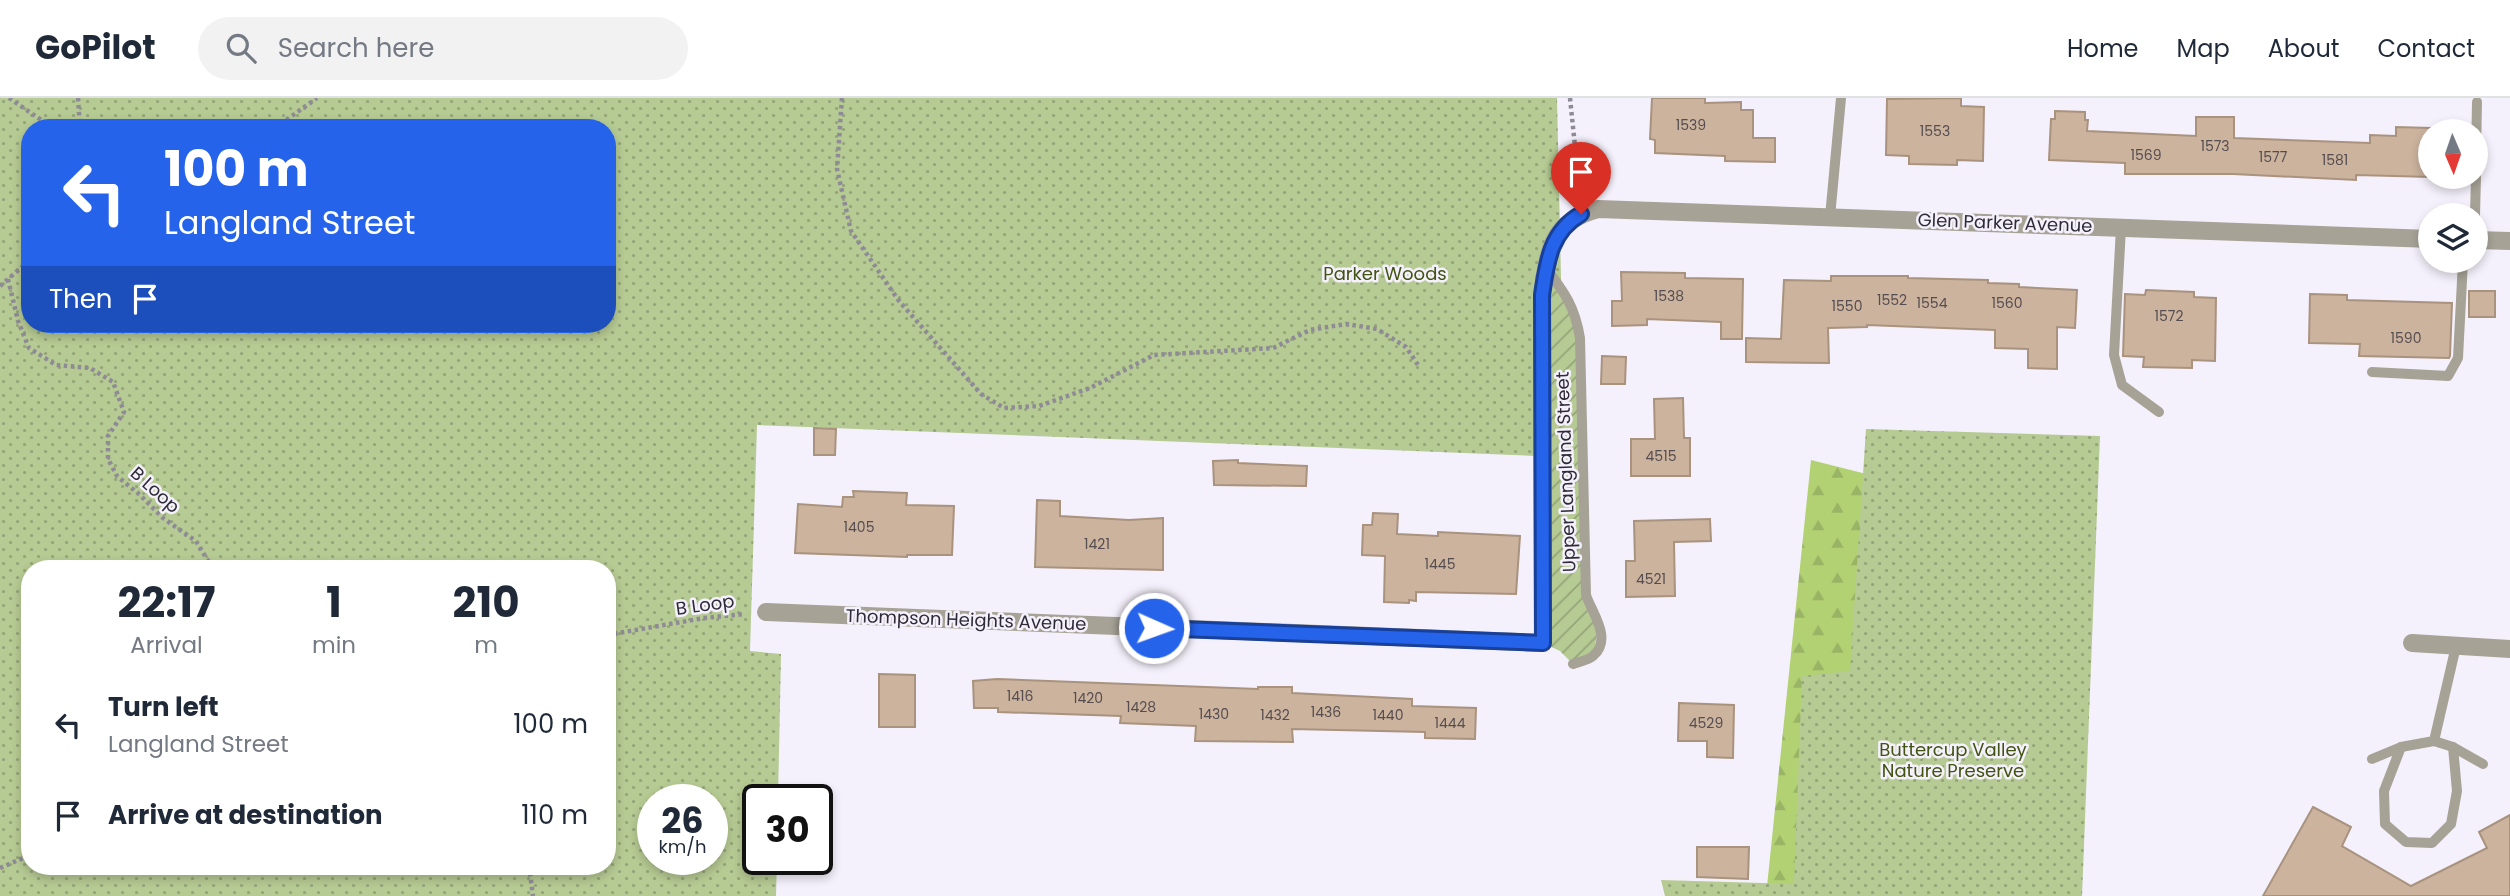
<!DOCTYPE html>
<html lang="en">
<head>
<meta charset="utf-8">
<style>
	:root { --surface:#fff; --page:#f2f2f3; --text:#1f2937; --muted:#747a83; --line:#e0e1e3 }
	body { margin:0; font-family:Poppins,sans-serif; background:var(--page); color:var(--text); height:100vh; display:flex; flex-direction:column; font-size:26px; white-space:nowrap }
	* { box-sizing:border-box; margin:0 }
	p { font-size:23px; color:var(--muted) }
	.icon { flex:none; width:38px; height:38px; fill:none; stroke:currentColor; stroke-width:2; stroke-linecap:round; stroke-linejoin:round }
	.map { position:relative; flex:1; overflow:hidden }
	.sheet { position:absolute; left:21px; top:462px; width:595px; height:315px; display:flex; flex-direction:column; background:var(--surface); border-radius:28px; box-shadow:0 4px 10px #0003 }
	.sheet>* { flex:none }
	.hud { position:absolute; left:21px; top:21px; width:595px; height:214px; border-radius:28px; box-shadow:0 4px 10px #0003; background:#2563eb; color:#fff; overflow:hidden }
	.needle { width:46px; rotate:178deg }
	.controls { position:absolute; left:2418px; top:21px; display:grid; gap:14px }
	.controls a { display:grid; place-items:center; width:70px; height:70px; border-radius:50%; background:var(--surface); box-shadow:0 4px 10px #0003; font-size:35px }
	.speed { position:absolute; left:637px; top:686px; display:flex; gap:14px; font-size:35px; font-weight:700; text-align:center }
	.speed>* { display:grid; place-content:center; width:91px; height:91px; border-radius:50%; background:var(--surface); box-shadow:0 4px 10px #0003; line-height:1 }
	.speed small { font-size:18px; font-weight:400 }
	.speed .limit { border:4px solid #111; border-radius:10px; background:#fff; color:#111 }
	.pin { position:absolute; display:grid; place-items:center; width:60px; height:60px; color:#fff; margin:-72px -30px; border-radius:50% 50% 50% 0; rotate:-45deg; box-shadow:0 0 7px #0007 }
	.pin .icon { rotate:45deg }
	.me { position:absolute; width:77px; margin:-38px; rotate:92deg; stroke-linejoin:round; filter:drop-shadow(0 0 5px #0008) }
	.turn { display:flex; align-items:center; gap:24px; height:147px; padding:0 28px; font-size:32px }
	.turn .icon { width:91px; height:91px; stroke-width:2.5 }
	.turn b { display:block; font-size:49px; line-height:60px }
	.then { display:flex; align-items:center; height:66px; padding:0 28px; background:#0003; gap:14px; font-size:26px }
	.eta { display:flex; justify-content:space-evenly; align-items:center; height:119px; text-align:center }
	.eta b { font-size:42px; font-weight:700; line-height:49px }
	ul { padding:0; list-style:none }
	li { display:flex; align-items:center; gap:21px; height:91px; padding:0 28px }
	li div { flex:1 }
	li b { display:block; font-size:26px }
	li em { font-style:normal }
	header { display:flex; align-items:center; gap:42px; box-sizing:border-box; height:98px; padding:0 35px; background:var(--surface); border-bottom:2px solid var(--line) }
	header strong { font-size:33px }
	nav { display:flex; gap:38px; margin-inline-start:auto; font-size:24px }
	.search { width:490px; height:63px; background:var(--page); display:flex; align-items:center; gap:18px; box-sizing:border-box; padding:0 24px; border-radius:38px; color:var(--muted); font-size:26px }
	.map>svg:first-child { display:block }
	.forest { fill:url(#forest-firs) }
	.park { fill:url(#park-dots); fill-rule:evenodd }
	.garden { fill:url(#garden-furrows) }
	.building { fill:#cbb39e; stroke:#a9927e; stroke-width:2 }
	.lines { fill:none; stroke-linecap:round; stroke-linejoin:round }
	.path { stroke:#8f8b96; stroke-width:4.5; stroke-dasharray:3.5 3.5; stroke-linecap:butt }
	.lane { stroke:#a7a296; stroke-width:10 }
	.street { stroke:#a7a296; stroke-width:18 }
	.route-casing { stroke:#184099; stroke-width:18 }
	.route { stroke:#2563eb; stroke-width:12 }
	.labels { text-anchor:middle; stroke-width:5; stroke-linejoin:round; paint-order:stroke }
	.number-label { font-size:14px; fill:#564d50 }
	.street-label { font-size:18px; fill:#2f2b36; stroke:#f5f1fc }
	.park-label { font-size:18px; fill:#425411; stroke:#f5f1fc }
</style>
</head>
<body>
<header>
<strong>GoPilot</strong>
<div class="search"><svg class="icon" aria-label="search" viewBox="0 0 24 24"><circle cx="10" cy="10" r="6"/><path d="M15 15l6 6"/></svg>Search here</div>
<nav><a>Home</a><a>Map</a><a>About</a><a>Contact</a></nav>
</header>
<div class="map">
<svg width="2510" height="798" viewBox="0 0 2510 798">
	<defs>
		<pattern id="forest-firs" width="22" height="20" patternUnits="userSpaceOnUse" patternTransform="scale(1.75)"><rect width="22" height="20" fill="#b2d173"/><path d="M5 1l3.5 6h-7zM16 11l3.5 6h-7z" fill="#99b464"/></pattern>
		<pattern id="park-dots" width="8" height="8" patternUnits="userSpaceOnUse" patternTransform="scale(1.75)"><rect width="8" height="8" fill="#b6ca93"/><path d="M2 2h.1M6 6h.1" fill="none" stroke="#94a479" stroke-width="1.8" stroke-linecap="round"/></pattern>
		<pattern id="garden-furrows" width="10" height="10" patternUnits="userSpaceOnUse" patternTransform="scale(1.75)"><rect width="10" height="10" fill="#b6ca93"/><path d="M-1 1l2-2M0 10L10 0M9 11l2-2" fill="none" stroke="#94a479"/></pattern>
	</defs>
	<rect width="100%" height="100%" fill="#f5f1fc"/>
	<path class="forest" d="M 1811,362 L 2025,416 L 2065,798 L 1766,798 Z"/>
	<g class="park">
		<path d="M 0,0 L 1557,0 L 1565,359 L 757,327 L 750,553 L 781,556 L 778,702 L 758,702 L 758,761 L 777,761 L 776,798 L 0,798 ZM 30,30 L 607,30 L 607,226 L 30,226 ZM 30,471 L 607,471 L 607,768 L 30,768 ZM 653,702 L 712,702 L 712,761 L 653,761 Z"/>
		<path d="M 1866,331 L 2100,338 L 2082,798 L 1665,798 L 1661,782 L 1794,786 L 1802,578 L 1850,573 Z"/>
	</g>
	<path class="garden" d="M 1546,170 L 1576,216 L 1586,497 L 1599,526 L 1593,559 L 1573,566 L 1560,553 L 1543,545 Z"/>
	<g class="building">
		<path d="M 1652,0 L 1705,0 L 1705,5 L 1741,4 L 1741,12 L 1753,12 L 1753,40 L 1775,40 L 1775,64 L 1725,63 L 1725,58 L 1655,55 L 1655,42 L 1650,41 Z"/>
		<path d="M 1961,0 L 1961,8 L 1984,9 L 1983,63 L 1957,62 L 1957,67 L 1909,66 L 1909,58 L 1886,57 L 1887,1 Z"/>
		<path d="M 2055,13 L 2085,14 L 2085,22 L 2088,22 L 2087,33 L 2196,38 L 2196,19 L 2234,19 L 2234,40 L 2370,45 L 2370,37 L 2396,38 L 2396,29 L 2431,30 L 2431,79 L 2356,77 L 2356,82 L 2233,76 L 2125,76 L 2125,65 L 2049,62 L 2051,21 L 2055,21 Z"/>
		<path d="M 1621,174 L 1685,175 L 1685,180 L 1743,181 L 1742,241 L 1721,241 L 1721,224 L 1647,221 L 1647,227 L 1612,228 L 1612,203 L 1622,203 Z"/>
		<path d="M 1831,178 L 1908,178 L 1908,180 L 1988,182 L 1988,185 L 2019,186 L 2019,189 L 2077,192 L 2075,230 L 2057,229 L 2057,271 L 2028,270 L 2028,251 L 1995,250 L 1995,232 L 1867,227 L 1867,229 L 1828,230 L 1829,265 L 1746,264 L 1746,240 L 1781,241 L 1784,182 L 1831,183 Z"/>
		<path d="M 2146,192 L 2194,194 L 2194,199 L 2216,200 L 2215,263 L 2192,262 L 2192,270 L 2143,269 L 2144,259 L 2123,258 L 2125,196 L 2145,197 Z"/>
		<rect x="2469" y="193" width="26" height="26"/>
		<path d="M 2310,196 L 2347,197 L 2347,202 L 2452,205 L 2450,258 L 2449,260 L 2359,258 L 2360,246 L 2309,245 Z"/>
		<path d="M 1602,258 L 1626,259 L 1625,286 L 1601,286 Z"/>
		<path d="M 1683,300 L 1684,340 L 1690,340 L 1690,378 L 1631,378 L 1631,341 L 1655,341 L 1654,301 Z"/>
		<path d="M 814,330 L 836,331 L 835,357 L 814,357 Z"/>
		<path d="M 1238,362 L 1238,365 L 1307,368 L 1306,388 L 1214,387 L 1213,363 Z"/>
		<path d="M 853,393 L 907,395 L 906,407 L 954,408 L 952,457 L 907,457 L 907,459 L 795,455 L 798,406 L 842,409 L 843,399 L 854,399 Z"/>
		<path d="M 1037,402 L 1060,403 L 1060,418 L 1129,422 L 1163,420 L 1163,472 L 1035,469 Z"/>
		<path d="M 1373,415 L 1398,416 L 1397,436 L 1438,438 L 1438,434 L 1520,438 L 1516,496 L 1416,494 L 1416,503 L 1409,502 L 1409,505 L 1384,504 L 1385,458 L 1362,457 L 1363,427 L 1372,427 Z"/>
		<path d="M 1710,421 L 1711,443 L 1674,444 L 1675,498 L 1626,499 L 1626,463 L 1635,463 L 1634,423 Z"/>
		<path d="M 879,576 L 915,577 L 915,629 L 879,629 Z"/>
		<path d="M 997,581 L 1258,591 L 1258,589 L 1292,589 L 1292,595 L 1412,601 L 1412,608 L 1476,610 L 1475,641 L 1425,640 L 1425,634 L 1292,631 L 1293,644 L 1195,643 L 1196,628 L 1120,625 L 1121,618 L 998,614 L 998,610 L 974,610 L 973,583 Z"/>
		<path d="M 1679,605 L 1734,607 L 1733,660 L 1707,659 L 1707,643 L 1678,643 Z"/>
		<path d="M 2313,709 L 2351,729 L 2342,748 L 2411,788 L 2487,750 L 2479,734 L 2510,717 L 2510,798 L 2263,798 Z"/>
		<path d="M 1697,749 L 1749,749 L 1748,781 L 1697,779 Z"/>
	</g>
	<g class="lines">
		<g class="path">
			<path d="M 9,0 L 53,30"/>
			<path d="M 78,0 L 80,30"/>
			<path d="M 842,0 L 837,71 L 851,133 L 899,203 L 981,296 L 1004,310 L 1039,308 L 1090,290 L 1154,257 L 1273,250 L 1310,232 L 1346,226 L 1377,231 L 1406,249 L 1418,267"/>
			<path d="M 1570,0 L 1580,97"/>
			<path d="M 275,30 L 317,0"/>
			<path d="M 8,181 L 18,223 L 29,250 L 56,267 L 90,270 L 113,284 L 124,314 L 108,338 L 108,361 L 117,378 L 140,397 L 163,420 L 196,443 L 213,471"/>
			<path d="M 0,188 L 30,162"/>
			<path d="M 607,537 L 704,520 L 745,516"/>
			<path d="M 529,768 L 533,798"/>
			<path d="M 0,770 L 30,757"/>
		</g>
		<g class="lane">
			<path d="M 2476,56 L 2477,4"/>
			<path d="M 2475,117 L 2476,79"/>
			<path d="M 1830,119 L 1841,0"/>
			<path d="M 2121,130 L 2114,257 L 2122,287 L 2159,314"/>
			<path d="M 1546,170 C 1565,195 1575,209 1580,240 L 1586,497 C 1592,515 1613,541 1593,558 C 1589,562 1578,564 1573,566"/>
			<path d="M 2372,274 L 2448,278 L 2458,260 L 2463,163"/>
			<path d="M 2434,643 L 2453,649 L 2483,666"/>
			<path d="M 2401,649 L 2384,693 L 2385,726 L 2406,744 L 2432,745 L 2451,726 L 2457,693 L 2453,649"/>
			<path d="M 2372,661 L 2401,649 L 2434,643 L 2456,548"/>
		</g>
		<g class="street">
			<path d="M 2476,142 L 2510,143"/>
			<path d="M 766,514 L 1543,545 L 1542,197 C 1548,154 1551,123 1598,111 L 2431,141"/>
			<path d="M 2412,545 L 2510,551"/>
		</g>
	</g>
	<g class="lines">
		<defs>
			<path id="route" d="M 1154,530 L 1543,545 L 1542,197 C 1547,164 1550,134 1581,116"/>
		</defs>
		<use href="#route" class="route-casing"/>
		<use href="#route" class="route"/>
	</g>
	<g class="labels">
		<g class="number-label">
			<text x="1691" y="32">1539</text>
			<text x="1935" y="38">1553</text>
			<text x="2215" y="53">1573</text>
			<text x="2146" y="62">1569</text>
			<text x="2273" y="64">1577</text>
			<text x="2335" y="67">1581</text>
			<text x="1669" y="203">1538</text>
			<text x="1892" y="207">1552</text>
			<text x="1932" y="210">1554</text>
			<text x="2007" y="210">1560</text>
			<text x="1847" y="213">1550</text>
			<text x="2169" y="223">1572</text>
			<text x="2406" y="245">1590</text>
			<text x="1661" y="363">4515</text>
			<text x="859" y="434">1405</text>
			<text x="1097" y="451">1421</text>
			<text x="1440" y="471">1445</text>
			<text x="1651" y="486">4521</text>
			<text x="1020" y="603">1416</text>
			<text x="1088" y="605">1420</text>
			<text x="1141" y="614">1428</text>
			<text x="1326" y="619">1436</text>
			<text x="1214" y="621">1430</text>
			<text x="1275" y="622">1432</text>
			<text x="1388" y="622">1440</text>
			<text x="1450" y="630">1444</text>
			<text x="1706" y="630">4529</text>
		</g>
		<g class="street-label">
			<text transform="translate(2005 125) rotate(2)" y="6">Glen Parker Avenue</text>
			<text transform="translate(1566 374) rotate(-92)" y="6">Upper Langland Street</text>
			<text transform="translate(155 392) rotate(42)" y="6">B Loop</text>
			<text transform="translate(705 507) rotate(-8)" y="6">B Loop</text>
			<text transform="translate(966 522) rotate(2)" y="6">Thompson Heights Avenue</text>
		</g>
		<g class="park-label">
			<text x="1385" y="182">Parker Woods</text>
			<text x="1953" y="658">Buttercup Valley<tspan x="1953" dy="21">Nature Preserve</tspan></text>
		</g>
	</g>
</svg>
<div class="controls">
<a><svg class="needle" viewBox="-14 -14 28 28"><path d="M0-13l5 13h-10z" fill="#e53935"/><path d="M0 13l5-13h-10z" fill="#747a83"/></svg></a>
<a><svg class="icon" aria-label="layers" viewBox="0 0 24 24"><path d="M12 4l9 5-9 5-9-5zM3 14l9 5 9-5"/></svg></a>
</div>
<div class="speed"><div>26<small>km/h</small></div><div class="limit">30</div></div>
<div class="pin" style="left:1581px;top:116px;background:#d93025"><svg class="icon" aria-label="arrive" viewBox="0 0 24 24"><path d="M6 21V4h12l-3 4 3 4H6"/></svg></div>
<svg class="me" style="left:1154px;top:530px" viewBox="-20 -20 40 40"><circle r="17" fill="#2563eb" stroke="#fff" stroke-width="3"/><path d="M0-11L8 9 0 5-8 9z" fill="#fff"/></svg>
<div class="hud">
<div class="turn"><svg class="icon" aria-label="left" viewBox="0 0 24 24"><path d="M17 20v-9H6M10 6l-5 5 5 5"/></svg><div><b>100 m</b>Langland Street</div></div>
<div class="then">Then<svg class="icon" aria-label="arrive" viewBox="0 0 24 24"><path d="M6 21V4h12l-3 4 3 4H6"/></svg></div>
</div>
<section class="sheet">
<div class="eta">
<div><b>22:17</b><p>Arrival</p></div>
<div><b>1</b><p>min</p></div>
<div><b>210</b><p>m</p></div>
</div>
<ul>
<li><svg class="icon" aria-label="left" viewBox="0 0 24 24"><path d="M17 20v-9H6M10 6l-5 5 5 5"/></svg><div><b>Turn left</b><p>Langland Street</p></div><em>100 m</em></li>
<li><svg class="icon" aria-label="arrive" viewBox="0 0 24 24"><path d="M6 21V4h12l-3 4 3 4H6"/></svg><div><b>Arrive at destination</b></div><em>110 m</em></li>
</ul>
</section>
</div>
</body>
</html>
